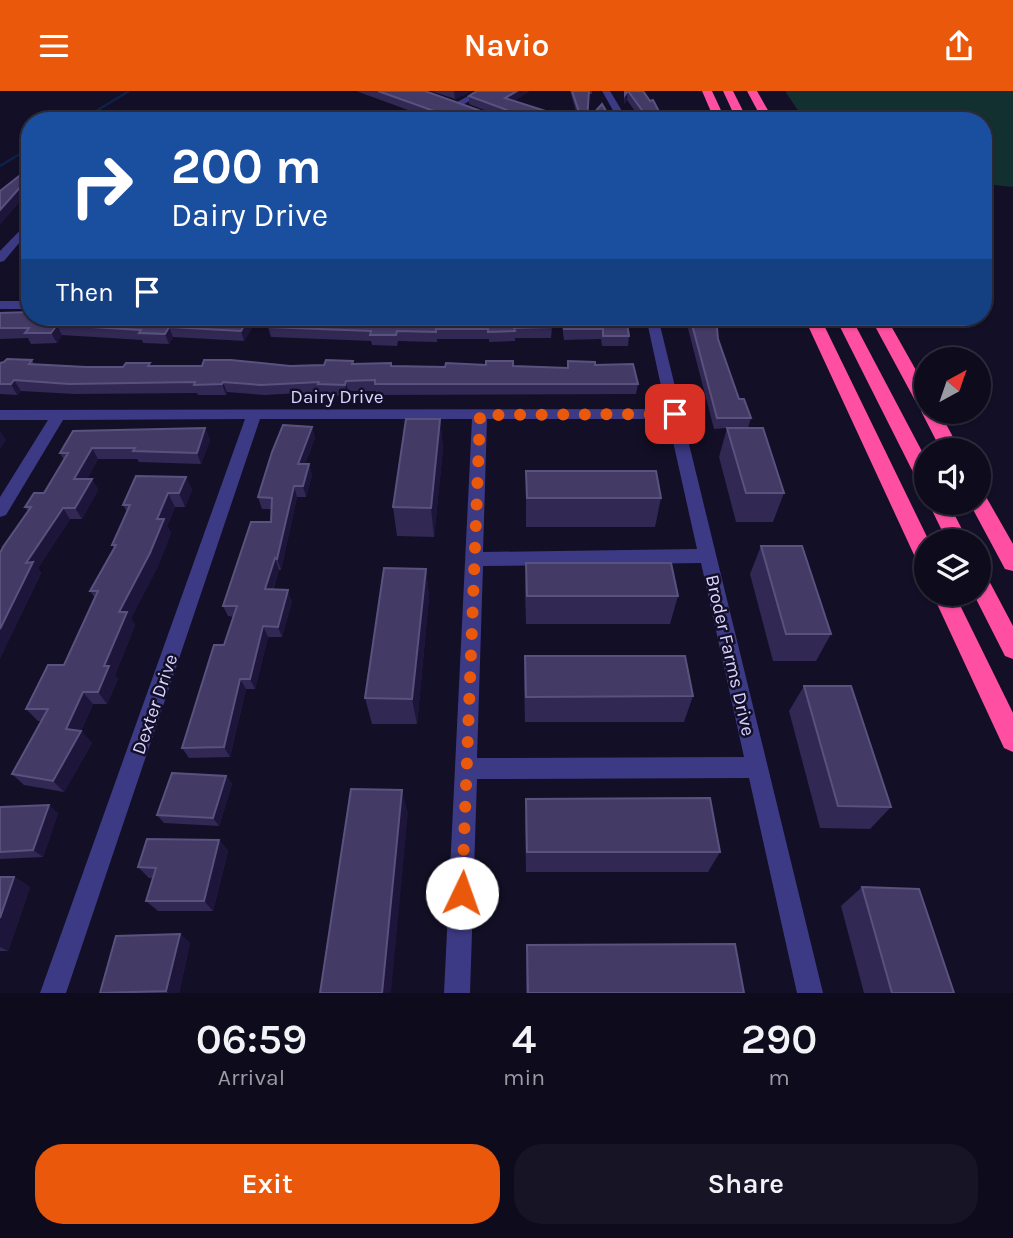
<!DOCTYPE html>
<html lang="en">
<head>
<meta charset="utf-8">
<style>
	:root { --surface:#0e0b1c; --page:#171425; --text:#f1f3f6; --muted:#9b9ba3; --line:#2e2b3b; --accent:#ea580c }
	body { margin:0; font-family:Karla,sans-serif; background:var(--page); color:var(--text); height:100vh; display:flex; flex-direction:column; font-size:26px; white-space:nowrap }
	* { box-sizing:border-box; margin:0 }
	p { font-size:23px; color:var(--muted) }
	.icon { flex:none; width:38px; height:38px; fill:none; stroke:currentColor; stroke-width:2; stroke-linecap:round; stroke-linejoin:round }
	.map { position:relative; height:902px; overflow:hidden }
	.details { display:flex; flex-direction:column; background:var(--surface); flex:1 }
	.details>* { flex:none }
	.hud { position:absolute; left:21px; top:21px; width:971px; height:214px; border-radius:28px; box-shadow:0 2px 5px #0004,0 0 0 2px var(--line); background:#1a4fa0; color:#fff; overflow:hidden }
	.needle { width:46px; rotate:40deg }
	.controls { position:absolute; left:914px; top:256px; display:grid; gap:14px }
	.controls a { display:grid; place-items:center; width:77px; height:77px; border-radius:50%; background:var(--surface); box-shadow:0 2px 5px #0004,0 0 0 2px var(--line); font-size:35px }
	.pin { position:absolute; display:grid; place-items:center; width:60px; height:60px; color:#fff; margin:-30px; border-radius:14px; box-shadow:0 4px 10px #0006 }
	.me { position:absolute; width:77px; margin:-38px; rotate:3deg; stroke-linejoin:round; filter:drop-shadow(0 0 5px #0008) }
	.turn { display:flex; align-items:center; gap:24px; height:147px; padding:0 35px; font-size:32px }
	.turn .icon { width:91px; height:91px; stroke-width:2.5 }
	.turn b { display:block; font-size:49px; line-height:60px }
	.then { display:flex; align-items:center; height:66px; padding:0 35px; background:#0003; gap:14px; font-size:26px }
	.eta { display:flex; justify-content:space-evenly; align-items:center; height:119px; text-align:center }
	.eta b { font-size:42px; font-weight:600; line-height:49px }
	.cta { display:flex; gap:14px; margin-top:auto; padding:14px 35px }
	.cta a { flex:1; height:80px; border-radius:28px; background:var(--accent); color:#fff; font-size:28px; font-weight:600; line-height:80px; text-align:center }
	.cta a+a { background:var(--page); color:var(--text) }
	header { display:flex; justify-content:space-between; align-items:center; height:91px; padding:0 35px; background:var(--accent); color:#fff; font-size:32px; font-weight:600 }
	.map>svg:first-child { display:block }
	.green { fill:#12302f }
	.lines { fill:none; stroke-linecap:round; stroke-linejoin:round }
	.stream { stroke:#0c2248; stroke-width:2.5 }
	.minor { fill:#3d3a85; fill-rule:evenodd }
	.highway { fill:#ff4fa3; fill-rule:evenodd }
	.wall { fill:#312854 }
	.shaded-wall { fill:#1d163a }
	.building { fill:#433a66; stroke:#5a527e; stroke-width:2 }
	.route { stroke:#ea580c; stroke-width:12; stroke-dasharray:0 21.6 }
	.labels { text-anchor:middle; stroke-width:5; stroke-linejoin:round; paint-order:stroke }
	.street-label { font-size:19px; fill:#d9d4ff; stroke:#130f26 }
</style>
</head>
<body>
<header><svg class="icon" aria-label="menu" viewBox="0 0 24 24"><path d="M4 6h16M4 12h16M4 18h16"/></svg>Navio<svg class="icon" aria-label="share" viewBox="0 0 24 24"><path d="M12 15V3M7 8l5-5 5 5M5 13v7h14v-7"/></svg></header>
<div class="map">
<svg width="1013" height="902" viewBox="0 0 1013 902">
	<rect width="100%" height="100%" fill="#130f26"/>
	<path class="green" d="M 785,0 L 1013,0 L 1013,96 L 984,93 L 984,30 L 805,30 Z"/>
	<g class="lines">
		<g class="stream">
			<path d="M 80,30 L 129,0"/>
			<path d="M 0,75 L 30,57"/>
		</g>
		<g class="minor">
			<path d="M 477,0 L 487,0 L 459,16 L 452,14 Z"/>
			<path d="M 602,0 L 610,0 L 628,30 L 619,30 Z"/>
			<path d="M 30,129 L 30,139 L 4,170 L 0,171 L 0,160 Z"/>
			<rect x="0" y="210" width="30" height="8"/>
			<path d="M 646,226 L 658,226 L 823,902 L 797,902 L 749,687 L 477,688 L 470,902 L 444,902 L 472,328 L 260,328 L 66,902 L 40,902 L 245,328 L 63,329 L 6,424 L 0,426 L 0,406 L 48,329 L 0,329 L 0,319 L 666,318 ZM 487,328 L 668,328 L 697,458 L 483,461 ZM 701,472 L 744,666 L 477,667 L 483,475 Z"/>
		</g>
		<g class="highway">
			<path d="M 702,0 L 712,0 L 726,30 L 715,30 Z"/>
			<path d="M 723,0 L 733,0 L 748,30 L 737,30 Z"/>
			<path d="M 747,0 L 757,0 L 774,30 L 763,30 Z"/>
			<path d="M 804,226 L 820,226 L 929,450 L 926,450 L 926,474 L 918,472 L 915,466 Z"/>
			<path d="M 835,226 L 851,226 L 926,368 L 926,394 L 919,392 L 916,387 Z"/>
			<path d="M 870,226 L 886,226 L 926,297 L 926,320 L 939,320 L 960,359 L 941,359 L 921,320 L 923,318 L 917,313 Z"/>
			<path d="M 978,402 L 985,404 L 1013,453 L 1013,480 L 1005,478 L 969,411 L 978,411 Z"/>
			<path d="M 928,411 L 948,411 L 968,450 L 947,450 Z"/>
			<path d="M 978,481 L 986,484 L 1013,535 L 1013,568 L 1005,565 L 973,502 L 978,502 Z"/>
			<path d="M 932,502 L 954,502 L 1013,622 L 1013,661 L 1004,657 Z"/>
		</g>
	</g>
	<g class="wall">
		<path d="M 356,0 L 425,0 L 492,24 L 497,24 L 469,13 L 469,5 L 477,0 L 529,0 L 514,10 L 561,25 L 560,30 L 438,30 Z"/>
		<path d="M 431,0 L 472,0 L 455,8 Z"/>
		<path d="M 570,0 L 592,0 L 592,3 L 589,3 L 587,30 L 579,30 Z"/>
		<path d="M 624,0 L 643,0 L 664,30 L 642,30 L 627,9 L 624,13 Z"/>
		<path d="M 0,222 L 253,235 L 244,250 L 173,246 L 169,253 L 143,252 L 142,249 L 62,244 L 57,252 L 31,253 L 28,247 L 0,248 Z"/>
		<path d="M 563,226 L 629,245 L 628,255 L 602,255 L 601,248 L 564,249 L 562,234 Z"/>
		<path d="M 685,226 L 716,226 L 718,248 L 739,308 L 751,327 L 748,337 L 784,402 L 773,431 L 736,431 L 719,366 L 727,337 L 714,338 Z"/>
		<path d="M 268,236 L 552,236 L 551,247 L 515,247 L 515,250 L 489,251 L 489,248 L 437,248 L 437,251 L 398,250 L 397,255 L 372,254 L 371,250 L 271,246 Z"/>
		<path d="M 32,269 L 35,274 L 86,276 L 324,274 L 353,270 L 353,273 L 392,275 L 513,275 L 568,277 L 595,274 L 638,293 L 636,303 L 376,304 L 376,300 L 348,300 L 347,305 L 320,304 L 320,301 L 264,304 L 227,301 L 226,304 L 198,304 L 197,302 L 74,303 L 21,300 L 17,304 L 0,303 L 0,272 Z"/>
		<path d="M 440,328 L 443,358 L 434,446 L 397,445 L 393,416 Z"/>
		<path d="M 312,336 L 315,347 L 305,373 L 309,373 L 312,384 L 306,406 L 297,406 L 281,479 L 279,479 L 273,499 L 292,510 L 282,546 L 268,546 L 255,598 L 246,598 L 230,666 L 189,667 L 182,657 L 224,554 L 234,526 L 228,525 L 223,515 L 271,431 L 271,418 L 262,418 L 258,406 Z"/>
		<path d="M 205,337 L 210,349 L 201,373 L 139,371 L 137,368 L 98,368 L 87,388 L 92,388 L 98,399 L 82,428 L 70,428 L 38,477 L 41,482 L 0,567 L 0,462 L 28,420 L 25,416 L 44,402 L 64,369 L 60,362 Z"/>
		<path d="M 526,380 L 661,407 L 655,436 L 526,436 Z"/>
		<path d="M 186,386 L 192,399 L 185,416 L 175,416 L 167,435 L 171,442 L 158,475 L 131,527 L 135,534 L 115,584 L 118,588 L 107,613 L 93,613 L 81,640 L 92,652 L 64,701 L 24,694 L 12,683 L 42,630 L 38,630 L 26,618 L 64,574 L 95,507 L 90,500 L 114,457 L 112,454 L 127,421 L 123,414 Z"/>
		<path d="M 761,455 L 831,543 L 816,570 L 773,570 L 750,483 Z"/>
		<path d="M 526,472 L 678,505 L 670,533 L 526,533 L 525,501 Z"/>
		<path d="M 426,478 L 429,506 L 417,633 L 372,633 L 365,607 Z"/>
		<path d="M 525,565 L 693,605 L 684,631 L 525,631 L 524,592 Z"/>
		<path d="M 804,595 L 891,716 L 870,738 L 820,737 L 789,620 Z"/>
		<path d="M 226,685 L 232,693 L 219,735 L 164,732 L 157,724 Z"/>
		<path d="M 526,708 L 720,761 L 708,781 L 526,781 L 525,730 Z"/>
		<path d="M 0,716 L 58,722 L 43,766 L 0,768 Z"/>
		<path d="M 219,749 L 228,760 L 213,820 L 158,820 L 146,810 L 153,787 L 149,787 L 138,776 Z"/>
		<path d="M 0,786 L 14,786 L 30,796 L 8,860 L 0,860 Z"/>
		<path d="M 862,796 L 954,902 L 864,902 L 841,815 Z"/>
		<path d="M 180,843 L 190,852 L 179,902 L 100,902 Z"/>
		<path d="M 527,854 L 744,902 L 526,902 L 526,870 Z"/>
	</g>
	<g class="shaded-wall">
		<path d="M 454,0 L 472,0 L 455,8 Z"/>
		<path d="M 517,0 L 529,1 L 505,16 L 505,7 Z"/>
		<path d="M 628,0 L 627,9 L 624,13 L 625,4 Z"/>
		<path d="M 561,25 L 560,30 L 550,30 Z"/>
		<path d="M 30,85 L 30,99 L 0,134 L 0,119 Z"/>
		<path d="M 249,226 L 253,235 L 244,250 L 241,240 Z"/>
		<path d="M 57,234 L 62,244 L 57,252 L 51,242 Z"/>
		<path d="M 169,236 L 173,246 L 169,253 L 165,243 Z"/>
		<path d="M 14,289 L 21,300 L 17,304 L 11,293 Z"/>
		<path d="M 346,290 L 348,300 L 347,305 L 345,294 Z"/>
		<path d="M 223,291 L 227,301 L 226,304 L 222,293 Z"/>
		<path d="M 440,328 L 443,358 L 434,446 L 431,417 Z"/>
		<path d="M 312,336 L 315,347 L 301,384 L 298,373 Z"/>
		<path d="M 205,337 L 210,349 L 201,373 L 197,362 Z"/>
		<path d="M 0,340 L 6,349 L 0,358 Z"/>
		<path d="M 92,357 L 98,368 L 81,399 L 74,388 Z"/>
		<path d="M 309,373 L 312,384 L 306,406 L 303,395 Z"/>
		<path d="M 186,386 L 192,399 L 185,416 L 179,402 Z"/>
		<path d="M 92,388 L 98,399 L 82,428 L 75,417 Z"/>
		<path d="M 294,395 L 297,406 L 281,479 L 277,468 Z"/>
		<path d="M 168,402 L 175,416 L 167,435 L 171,442 L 158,475 L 131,527 L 135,534 L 115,584 L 118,588 L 107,613 L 98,601 L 119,521 Z"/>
		<path d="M 63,417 L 70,428 L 38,477 L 41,482 L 0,567 L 0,538 L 26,472 Z"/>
		<path d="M 275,467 L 279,479 L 269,509 L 265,498 Z"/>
		<path d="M 426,478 L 429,506 L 417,633 L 412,608 Z"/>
		<path d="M 288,499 L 292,510 L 282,546 L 278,536 Z"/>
		<path d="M 263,535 L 268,546 L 255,598 L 250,588 Z"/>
		<path d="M 240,588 L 246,598 L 230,666 L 224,656 Z"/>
		<path d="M 83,601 L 93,613 L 79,644 L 81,640 L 92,652 L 64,701 L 53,690 L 66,638 Z"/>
		<path d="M 226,685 L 232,693 L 219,735 L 213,727 Z"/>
		<path d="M 402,699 L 408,722 L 391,902 L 382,902 Z"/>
		<path d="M 49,714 L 58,722 L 43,766 L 33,759 Z"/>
		<path d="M 219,749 L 228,760 L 213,820 L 204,810 Z"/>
		<path d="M 14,786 L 30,796 L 8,860 L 0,856 L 0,827 Z"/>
		<path d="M 180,843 L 190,852 L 179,902 L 169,902 L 166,900 Z"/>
	</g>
	<g class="building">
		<path d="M 378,0 L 425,0 L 492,24 L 508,23 L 507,19 L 469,5 L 477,0 L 517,0 L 505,7 L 561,25 L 550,30 L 462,30 Z"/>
		<path d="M 572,0 L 589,0 L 587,30 L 582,30 Z"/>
		<path d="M 625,0 L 643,0 L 650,10 L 653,9 L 664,30 L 650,30 L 628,0 L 625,4 Z"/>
		<path d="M 602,13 L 612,30 L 596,30 L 593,23 Z"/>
		<path d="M 28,78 L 30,80 L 30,85 L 0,119 L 0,100 Z"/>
		<path d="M 30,221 L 30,226 L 249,226 L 241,240 L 169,236 L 165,243 L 139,242 L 141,239 L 57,234 L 51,242 L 25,242 L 29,237 L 0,237 L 0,222 Z"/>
		<path d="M 271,226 L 551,226 L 552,236 L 514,237 L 515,240 L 488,241 L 488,238 L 436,238 L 436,241 L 397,240 L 396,244 L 370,244 L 371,240 L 268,236 Z"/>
		<path d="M 563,226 L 626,226 L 629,245 L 603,245 L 603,238 L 564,238 Z"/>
		<path d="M 690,226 L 716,226 L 718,248 L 739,308 L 744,308 L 751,327 L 717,327 Z"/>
		<path d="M 7,268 L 32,269 L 29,273 L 86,276 L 123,276 L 126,272 L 150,272 L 148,275 L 202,275 L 204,269 L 231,269 L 290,275 L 324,274 L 326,269 L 353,270 L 352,273 L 391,272 L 391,275 L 445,276 L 446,272 L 486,274 L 486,270 L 513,270 L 513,275 L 568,277 L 568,270 L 595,271 L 595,274 L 633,273 L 638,293 L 375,293 L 375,289 L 346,290 L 345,294 L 318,293 L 319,291 L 261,294 L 223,291 L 222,293 L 194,294 L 195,291 L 69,293 L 14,289 L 11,293 L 0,293 L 0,272 L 4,271 Z"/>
		<path d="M 406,328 L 440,328 L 431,417 L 393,416 Z"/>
		<path d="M 283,334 L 312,336 L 298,373 L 309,373 L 303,395 L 294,395 L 277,468 L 275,467 L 265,498 L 288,499 L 278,536 L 263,535 L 250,588 L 240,588 L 224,656 L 182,657 L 214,554 L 224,554 L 237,515 L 223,515 L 251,431 L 271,431 L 272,407 L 258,406 L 272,361 Z"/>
		<path d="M 205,337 L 197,362 L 133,360 L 135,357 L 92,357 L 74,388 L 92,388 L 75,417 L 63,417 L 26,472 L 33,471 L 0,538 L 0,462 L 3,456 L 31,416 L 25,416 L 34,402 L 44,402 L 68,362 L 60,362 L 73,340 Z"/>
		<path d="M 727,337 L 763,337 L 784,402 L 746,402 Z"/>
		<path d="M 526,380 L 656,380 L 661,407 L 527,407 Z"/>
		<path d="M 136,385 L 186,386 L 179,402 L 168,402 L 157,428 L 164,428 L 150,462 L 119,521 L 127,521 L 104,575 L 109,575 L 98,601 L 83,601 L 66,638 L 81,640 L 53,690 L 12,683 L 48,618 L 26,618 L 48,574 L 64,574 L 98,500 L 90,500 L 116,454 L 112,454 L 130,414 L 123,414 Z"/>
		<path d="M 761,455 L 802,455 L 831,543 L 786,543 Z"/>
		<path d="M 526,472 L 671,472 L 678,505 L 527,505 Z"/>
		<path d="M 384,477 L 426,478 L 412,608 L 365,607 Z"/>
		<path d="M 525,565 L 685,565 L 693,605 L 526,606 Z"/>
		<path d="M 804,595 L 851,595 L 891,716 L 838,715 Z"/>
		<path d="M 172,682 L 226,685 L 213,727 L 157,724 Z"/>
		<path d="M 351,698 L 402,699 L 382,902 L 320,902 Z"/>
		<path d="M 710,707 L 720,761 L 527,761 L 526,708 Z"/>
		<path d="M 49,714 L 33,759 L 0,761 L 0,716 Z"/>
		<path d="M 147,748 L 219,749 L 204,810 L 146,810 L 156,777 L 138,776 Z"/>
		<path d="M 0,786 L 14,786 L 0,827 Z"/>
		<path d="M 862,796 L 919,798 L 954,902 L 892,902 Z"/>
		<path d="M 180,843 L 166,900 L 100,902 L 116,845 Z"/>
		<path d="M 735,853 L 744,902 L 528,902 L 527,854 Z"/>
	</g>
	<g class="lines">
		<path class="route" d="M 462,802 L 480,324 L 675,323"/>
	</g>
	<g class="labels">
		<g class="street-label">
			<text x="337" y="312">Dairy Drive</text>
			<text transform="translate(731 564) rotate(77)" y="7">Broder Farms Drive</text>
			<text transform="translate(154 613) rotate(-71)" y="7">Dexter Drive</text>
		</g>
	</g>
</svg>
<div class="controls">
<a><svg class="needle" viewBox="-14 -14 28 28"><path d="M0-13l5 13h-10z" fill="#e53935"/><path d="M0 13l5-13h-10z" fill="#9b9ba3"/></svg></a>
<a><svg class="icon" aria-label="sound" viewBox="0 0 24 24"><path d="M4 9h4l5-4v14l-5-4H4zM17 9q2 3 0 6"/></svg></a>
<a><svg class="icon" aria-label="layers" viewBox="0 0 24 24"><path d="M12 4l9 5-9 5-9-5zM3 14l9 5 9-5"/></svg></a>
</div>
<div class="pin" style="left:675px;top:323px;background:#d93025"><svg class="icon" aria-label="arrive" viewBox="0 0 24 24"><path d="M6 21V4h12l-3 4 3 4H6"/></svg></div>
<svg class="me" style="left:462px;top:802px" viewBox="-20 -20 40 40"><circle r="19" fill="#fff"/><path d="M0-13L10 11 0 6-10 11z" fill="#ea580c"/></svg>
<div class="hud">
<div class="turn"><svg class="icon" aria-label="right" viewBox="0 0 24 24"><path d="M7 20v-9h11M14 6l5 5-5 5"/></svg><div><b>200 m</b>Dairy Drive</div></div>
<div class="then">Then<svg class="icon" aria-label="arrive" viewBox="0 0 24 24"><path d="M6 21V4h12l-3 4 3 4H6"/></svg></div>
</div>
</div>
<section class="details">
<div class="eta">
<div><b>06:59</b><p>Arrival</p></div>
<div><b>4</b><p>min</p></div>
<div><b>290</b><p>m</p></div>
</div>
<div class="cta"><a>Exit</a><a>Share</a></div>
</section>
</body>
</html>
